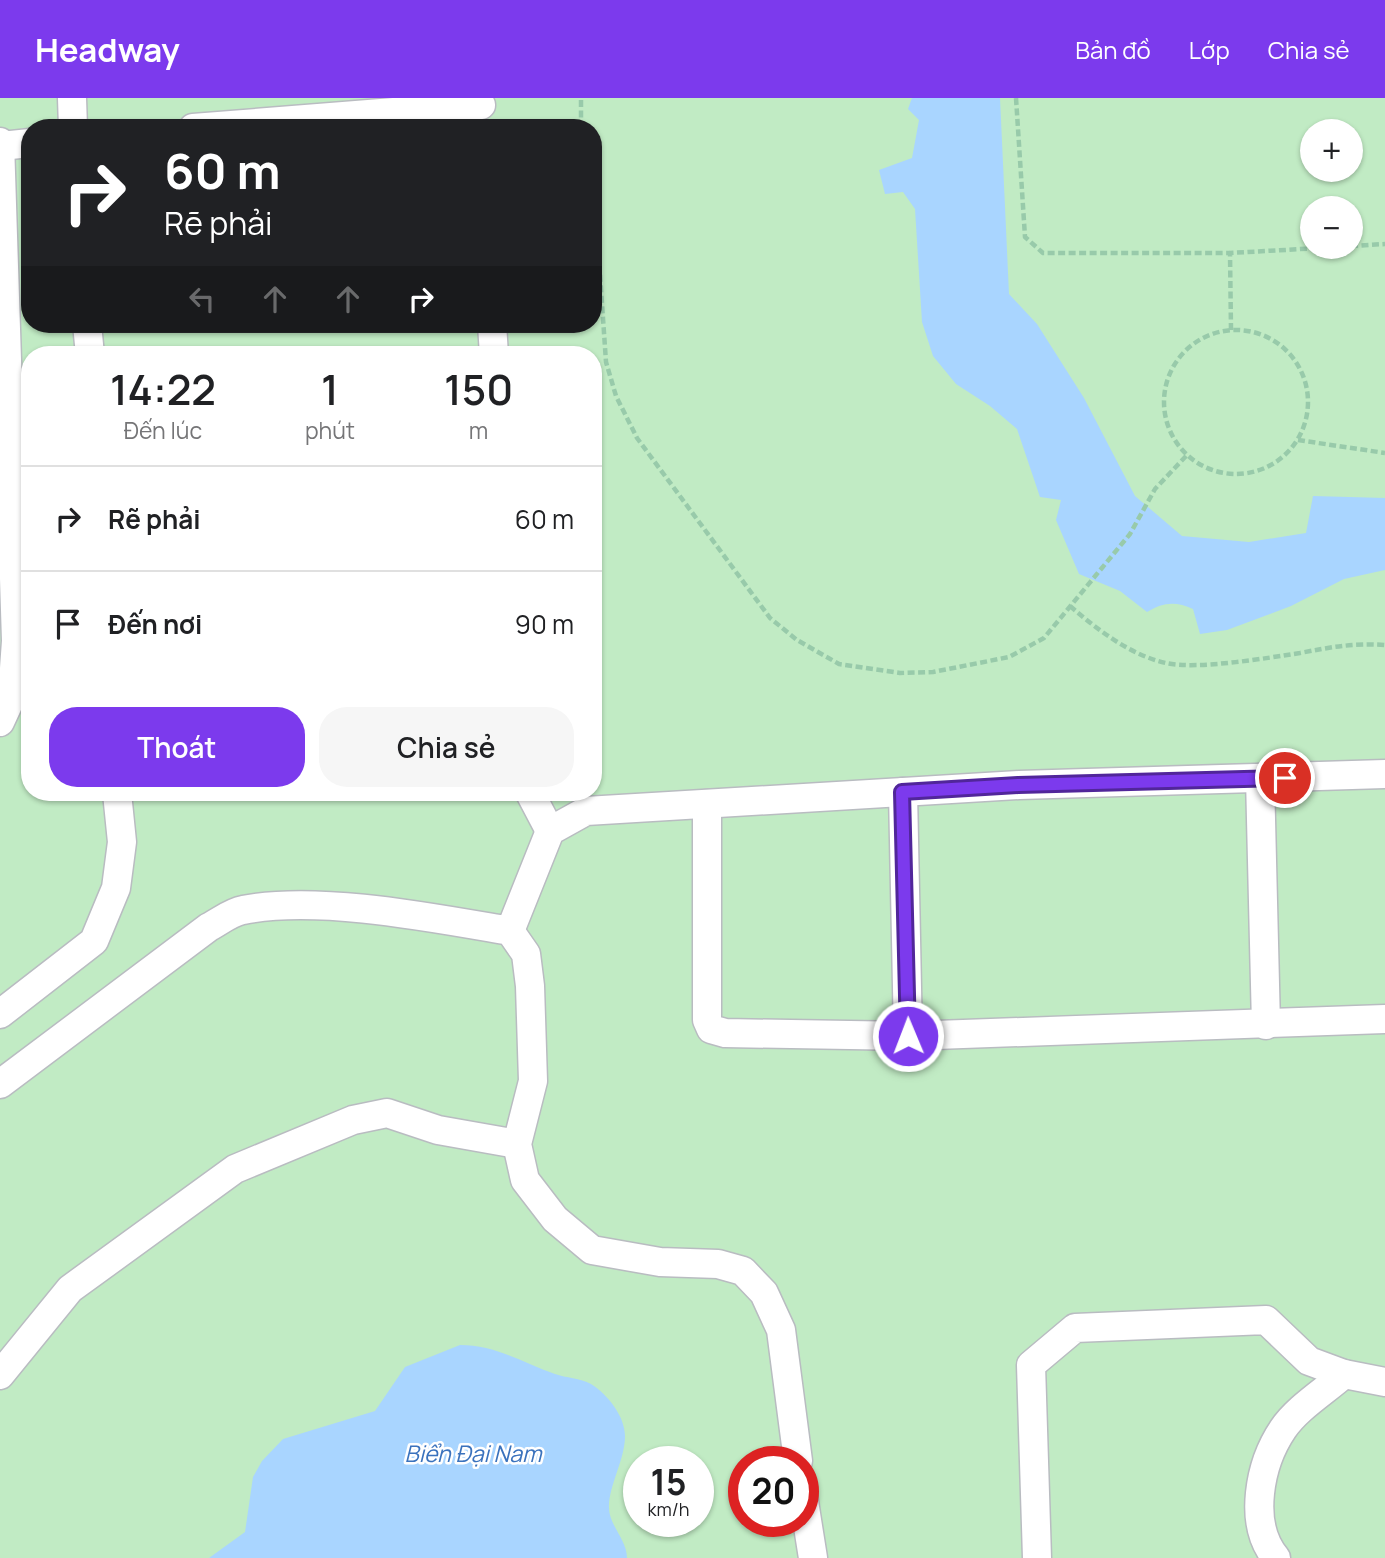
<!DOCTYPE html>
<html lang="vi">
<head>
<meta charset="utf-8">
<style>
	:root { --surface:#fff; --page:#f6f6f6; --text:#202124; --muted:#757577; --line:#e0e0e0; --accent:#7c3aed }
	body { margin:0; font-family:Manrope,sans-serif; background:var(--page); color:var(--text); height:100vh; display:flex; flex-direction:column; font-size:26px; white-space:nowrap }
	* { box-sizing:border-box; margin:0 }
	p { font-size:23px; color:var(--muted) }
	.icon { flex:none; width:38px; height:38px; fill:none; stroke:currentColor; stroke-width:2; stroke-linecap:round; stroke-linejoin:round }
	.map { position:relative; flex:1; overflow:hidden }
	.drawer { position:absolute; left:21px; top:248px; width:581px; height:455px; display:flex; flex-direction:column; background:var(--surface); border-radius:28px; box-shadow:0 2px 5px #0004 }
	.drawer>* { flex:none }
	.hud { position:absolute; left:21px; top:21px; width:581px; height:214px; border-radius:28px; box-shadow:0 2px 5px #0004; background:#202124; color:#fff; overflow:hidden }
	.tools { position:absolute; left:1300px; top:21px; display:grid; gap:14px }
	.tools a { display:grid; place-items:center; width:63px; height:63px; border-radius:50%; background:var(--surface); box-shadow:0 2px 5px #0004; font-size:35px }
	.speed { position:absolute; left:623px; top:1348px; display:flex; gap:14px; font-size:35px; font-weight:700; text-align:center }
	.speed>* { display:grid; place-content:center; width:91px; height:91px; border-radius:50%; background:var(--surface); box-shadow:0 2px 5px #0004; line-height:1 }
	.speed small { font-size:18px; font-weight:400 }
	.speed .limit { border:10px solid #d22; background:#fff; color:#111 }
	.pin { position:absolute; display:grid; place-items:center; width:60px; height:60px; color:#fff; margin:-30px; border:4px solid #fff; border-radius:50%; box-shadow:0 2px 7px #0007 }
	.me { position:absolute; width:77px; margin:-38px; rotate:359deg; stroke-linejoin:round; filter:drop-shadow(0 0 5px #0008) }
	.turn { display:flex; align-items:center; gap:24px; height:147px; padding:0 28px; font-size:32px }
	.turn .icon { width:91px; height:91px; stroke-width:2.5 }
	.turn b { display:block; font-size:49px; line-height:60px }
	.lanes { display:flex; align-items:center; height:66px; padding:0 28px; background:#0003; justify-content:center; gap:35px; direction:ltr }
	.lanes .off { opacity:.35 }
	.eta { display:flex; justify-content:space-evenly; align-items:center; height:119px; text-align:center }
	.eta b { font-size:42px; font-weight:600; line-height:49px }
	.cta { display:flex; gap:14px; margin-top:auto; padding:14px 28px }
	.cta a { flex:1; height:80px; border-radius:28px; background:var(--accent); color:#fff; font-size:28px; font-weight:600; line-height:80px; text-align:center }
	.cta a+a { background:var(--page); color:var(--text) }
	ul { padding:0; list-style:none }
	li { display:flex; align-items:center; gap:21px; height:105px; padding:0 28px; border-top:2px solid var(--line) }
	li div { flex:1 }
	li b { display:block; font-size:26px }
	li em { font-style:normal }
	header { display:flex; align-items:center; gap:42px; box-sizing:border-box; height:98px; padding:0 35px; background:var(--accent); color:#fff }
	header strong { font-size:33px }
	nav { display:flex; gap:38px; margin-inline-start:auto; font-size:24px }
	.map>svg:first-child { display:block }
	.green { fill:#c1ebc4; fill-rule:evenodd }
	.water { fill:#a9d5ff }
	.lines { fill:none; stroke-linecap:round; stroke-linejoin:round }
	.minor-casing { stroke:#b9bcc1; stroke-width:31 }
	.path { stroke:#98caaa; stroke-width:4.5; stroke-dasharray:7 3.5; stroke-linecap:butt }
	.minor { stroke:#fff; stroke-width:28 }
	.route-casing { stroke:#51269a; stroke-width:18 }
	.route { stroke:#7c3aed; stroke-width:12 }
	.labels { text-anchor:middle; stroke-width:5; stroke-linejoin:round; paint-order:stroke }
	.water-label { font-size:23px; font-style:italic; fill:#3a72bd; stroke:#fff }
</style>
</head>
<body>
<header>
<strong>Headway</strong>
<nav><a>Bản đồ</a><a>Lớp</a><a>Chia sẻ</a></nav>
</header>
<div class="map">
<svg width="1385" height="1460" viewBox="0 0 1385 1460">
	<rect width="100%" height="100%" fill="#f2f0e7"/>
	<path class="green" d="M 0,0 L 1385,0 L 1385,1460 L 0,1460 ZM 30,30 L 593,30 L 593,226 L 30,226 ZM 1312,33 L 1351,33 L 1351,72 L 1312,72 ZM 1312,110 L 1351,110 L 1351,149 L 1312,149 ZM 30,257 L 593,257 L 593,695 L 30,695 ZM 639,1363 L 698,1363 L 698,1423 L 639,1423 ZM 744,1363 L 803,1363 L 803,1423 L 744,1423 Z"/>
	<g class="water">
		<path d="M 912,0 L 1000,0 L 1009,196 L 1037,226 L 1084,300 L 1135,398 L 1182,438 L 1249,444 L 1306,435 L 1313,398 L 1385,400 L 1385,472 L 1344,481 L 1291,508 L 1227,532 L 1200,536 L 1193,511 C 1176,503 1163,504 1147,514 L 1120,493 L 1079,476 L 1056,422 L 1061,402 L 1040,399 L 1017,331 L 990,308 L 956,286 L 933,258 L 922,224 L 915,111 L 903,94 L 885,96 L 879,72 L 912,60 L 919,22 L 908,11 Z"/>
		<path d="M 460,1247 C 495,1247 522,1264 555,1276 C 566,1280 580,1280 591,1286 C 607,1296 625,1318 625,1338 C 625,1362 608,1389 609,1410 C 609,1427 627,1442 627,1460 L 209,1460 L 245,1434 L 253,1379 L 262,1363 L 283,1341 L 375,1313 L 405,1269 Z"/>
	</g>
	<g class="lines">
		<defs>
			<g id="minor">
				<path d="M 72,0 L 73,30"/>
				<path d="M 193,30 L 481,7"/>
				<path d="M 0,44 L 16,543 L 12,598 L 0,624"/>
				<path d="M 0,48 L 30,45"/>
				<path d="M 87,226 L 90,257"/>
				<path d="M 492,226 L 494,257"/>
				<path d="M 1260,680 L 1266,927"/>
				<path d="M 903,694 L 908,938"/>
				<path d="M 530,695 L 550,733"/>
				<path d="M 707,706 L 707,922 L 711,931 L 725,935 L 908,938 L 1385,921"/>
				<path d="M 510,833 L 550,733 L 586,713 L 1019,687 L 1385,676"/>
				<path d="M 0,916 L 94,843 L 116,790 L 122,744 L 117,695"/>
				<path d="M 0,986 L 209,829 C 219,824 231,814 243,812 C 318,797 434,820 510,833 L 526,856 L 530,888 L 533,983 L 517,1046 L 525,1082 L 555,1121 L 592,1152 L 660,1164 L 718,1166 L 743,1173 L 764,1195 L 781,1232 L 798,1363"/>
				<path d="M 0,1277 L 70,1191 L 235,1071 L 353,1022 L 387,1015 L 438,1032 L 517,1046"/>
				<path d="M 803,1397 L 813,1460"/>
				<path d="M 1037,1460 L 1031,1267 L 1075,1230 L 1266,1222 L 1309,1263 L 1344,1276 L 1385,1284"/>
				<path d="M 1276,1460 C 1247,1425 1260,1365 1283,1331 C 1297,1310 1325,1293 1344,1276"/>
			</g>
		</defs>
		<use href="#minor" class="minor-casing"/>
		<g class="path">
			<path d="M 1016,0 L 1025,139 L 1043,155 L 1230,155"/>
			<path d="M 581,30 L 581,0"/>
			<path d="M 593,125 L 598,147 L 606,264 L 616,298 L 637,340 L 770,520 L 797,542 L 839,566 L 900,575 L 933,574 L 1009,559 L 1044,540 L 1130,436 L 1155,391 L 1187,357"/>
			<path d="M 1351,148 L 1385,146"/>
			<circle cx="1236" cy="304" r="72"/>
			<path d="M 1231,232 L 1230,155 L 1338,149"/>
			<path d="M 1298,342 L 1385,355"/>
			<path d="M 1070,508 C 1098,532 1130,557 1166,565 C 1197,572 1267,560 1300,555 C 1331,549 1353,545 1385,547"/>
		</g>
		<use href="#minor" class="minor"/>
	</g>
	<g class="lines">
		<defs>
			<path id="route" d="M 908,938 L 902,694 L 1018,687 L 1285,680"/>
		</defs>
		<use href="#route" class="route-casing"/>
		<use href="#route" class="route"/>
	</g>
	<g class="labels">
		<g class="water-label">
			<text x="473" y="1364">Biển Đại Nam</text>
		</g>
	</g>
</svg>
<div class="tools">
<a>+</a>
<a>−</a>
</div>
<div class="speed"><div>15<small>km/h</small></div><div class="limit">20</div></div>
<div class="pin" style="left:1285px;top:680px;background:#d93025"><svg class="icon" aria-label="arrive" viewBox="0 0 24 24"><path d="M6 21V4h12l-3 4 3 4H6"/></svg></div>
<svg class="me" style="left:908px;top:938px" viewBox="-20 -20 40 40"><circle r="17" fill="#7c3aed" stroke="#fff" stroke-width="3"/><path d="M0-11L8 9 0 5-8 9z" fill="#fff"/></svg>
<div class="hud">
<div class="turn"><svg class="icon" aria-label="right" viewBox="0 0 24 24"><path d="M7 20v-9h11M14 6l5 5-5 5"/></svg><div><b>60 m</b>Rẽ phải</div></div>
<div class="lanes"><svg class="icon off" aria-label="left" viewBox="0 0 24 24"><path d="M17 20v-9H6M10 6l-5 5 5 5"/></svg><svg class="icon off" aria-label="ahead" viewBox="0 0 24 24"><path d="M12 20V5M6 11l6-6 6 6"/></svg><svg class="icon off" aria-label="ahead" viewBox="0 0 24 24"><path d="M12 20V5M6 11l6-6 6 6"/></svg><svg class="icon" aria-label="right" viewBox="0 0 24 24"><path d="M7 20v-9h11M14 6l5 5-5 5"/></svg></div>
</div>
<section class="drawer">
<div class="eta">
<div><b>14:22</b><p>Đến lúc</p></div>
<div><b>1</b><p>phút</p></div>
<div><b>150</b><p>m</p></div>
</div>
<ul>
<li><svg class="icon" aria-label="right" viewBox="0 0 24 24"><path d="M7 20v-9h11M14 6l5 5-5 5"/></svg><div><b>Rẽ phải</b></div><em>60 m</em></li>
<li><svg class="icon" aria-label="arrive" viewBox="0 0 24 24"><path d="M6 21V4h12l-3 4 3 4H6"/></svg><div><b>Đến nơi</b></div><em>90 m</em></li>
</ul>
<div class="cta"><a>Thoát</a><a>Chia sẻ</a></div>
</section>
</div>
</body>
</html>
